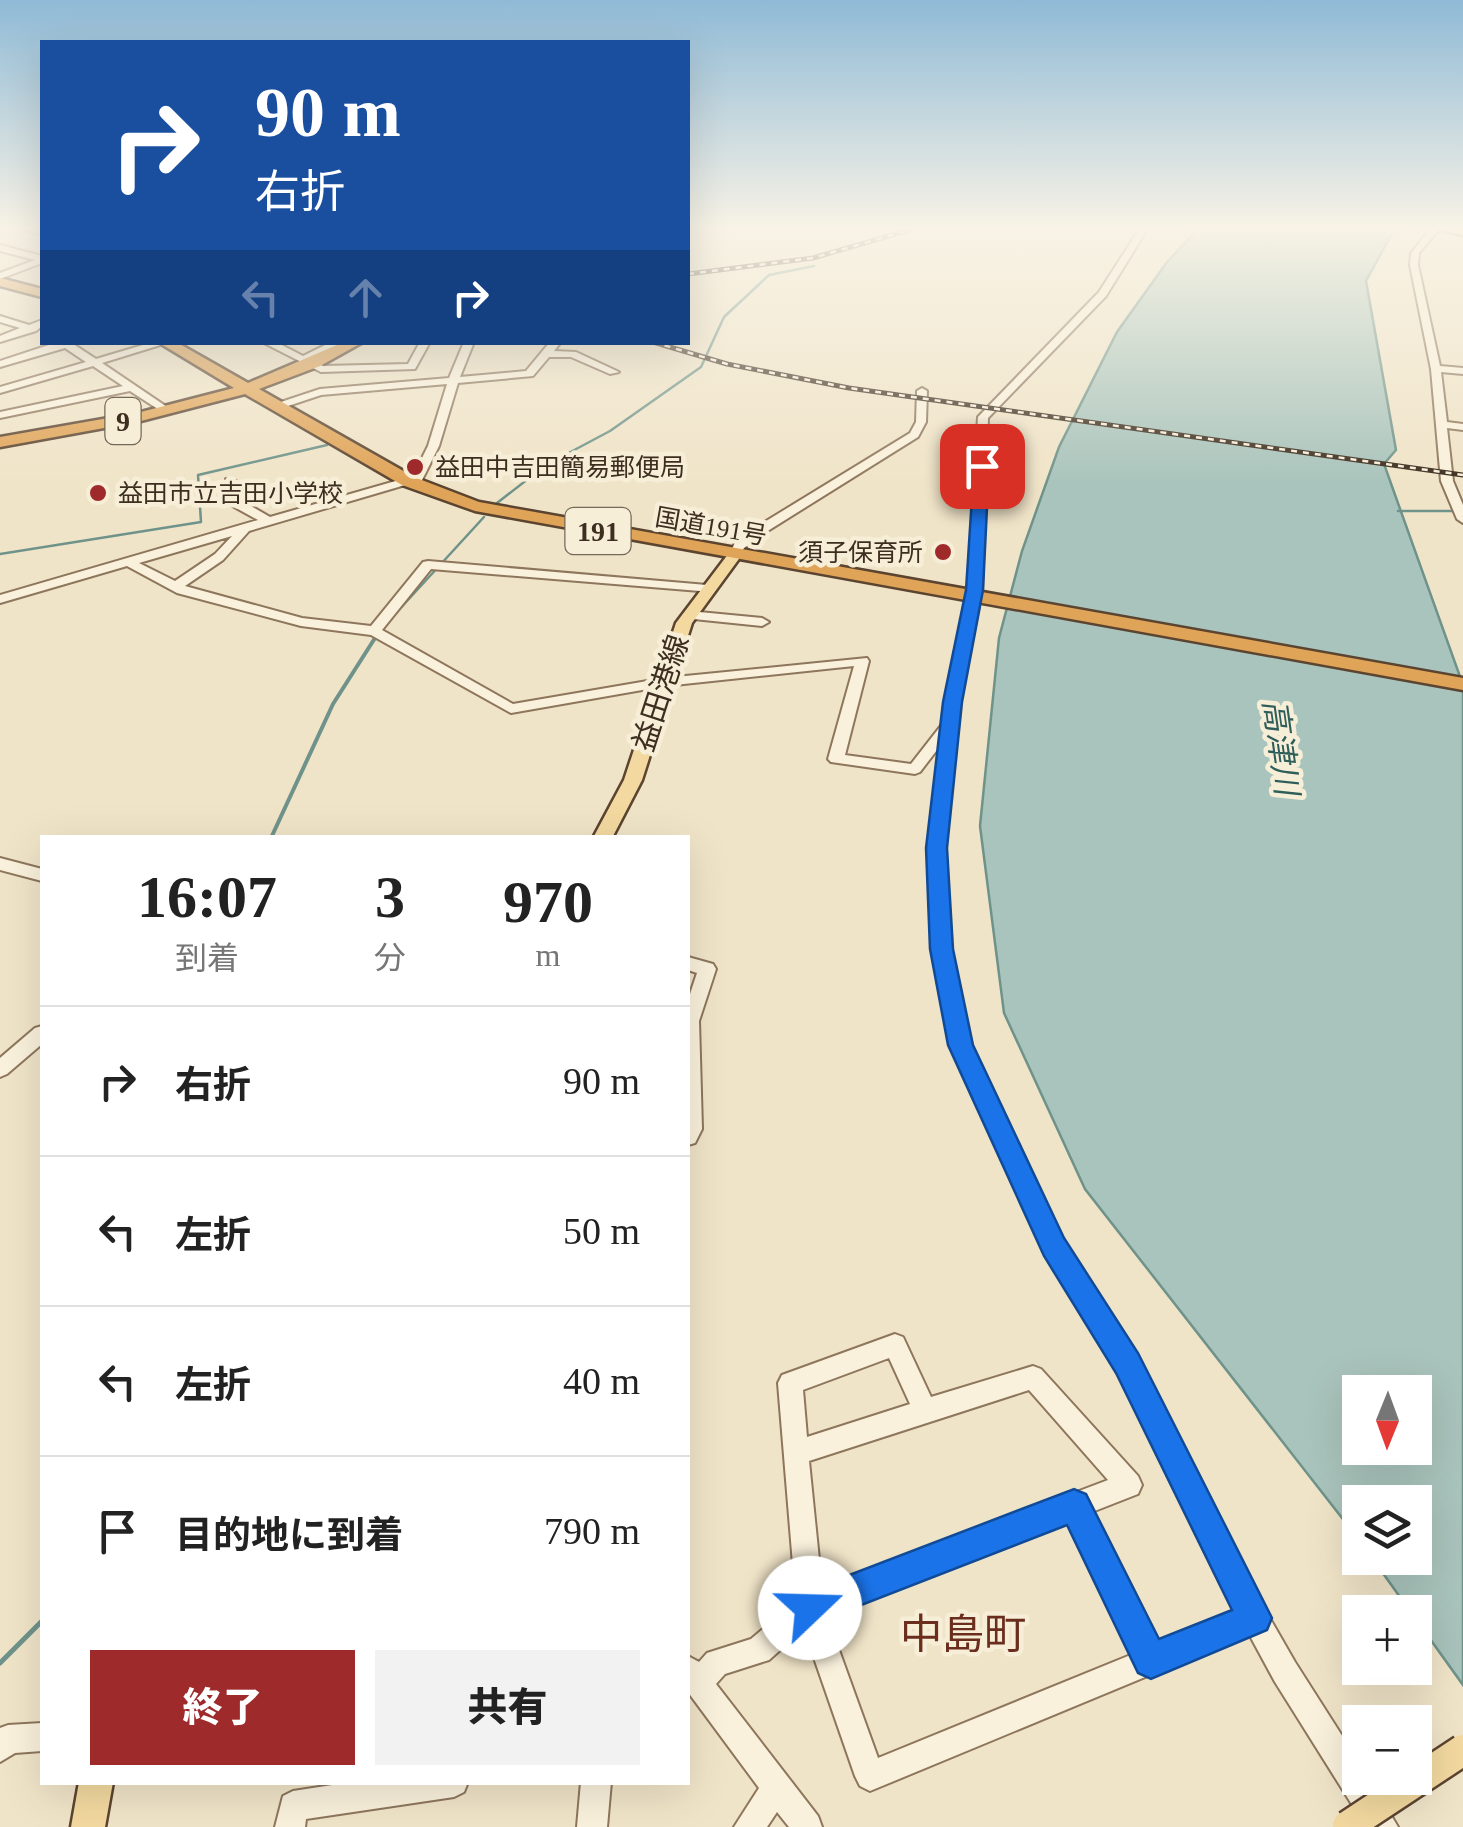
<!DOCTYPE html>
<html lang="ja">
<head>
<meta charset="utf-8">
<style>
	:root { --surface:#fff; --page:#f2f2f2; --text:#222; --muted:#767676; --line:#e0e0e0; --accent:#9e2a2b }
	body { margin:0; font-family:"Times New Roman","Noto Sans JP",serif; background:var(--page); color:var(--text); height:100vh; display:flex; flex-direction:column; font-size:38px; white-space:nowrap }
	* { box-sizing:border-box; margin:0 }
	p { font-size:32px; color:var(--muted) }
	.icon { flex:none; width:55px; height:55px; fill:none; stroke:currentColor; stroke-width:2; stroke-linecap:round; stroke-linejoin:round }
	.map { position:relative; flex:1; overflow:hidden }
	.side { position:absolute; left:40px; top:835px; width:650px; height:950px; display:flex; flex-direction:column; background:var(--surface); border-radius:0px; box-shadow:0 10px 40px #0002 }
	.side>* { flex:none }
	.hud { position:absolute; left:40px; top:40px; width:650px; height:305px; border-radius:0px; box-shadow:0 10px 40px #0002; background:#1a4fa0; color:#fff; overflow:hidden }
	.needle { width:65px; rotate:181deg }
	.controls { position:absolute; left:1342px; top:1375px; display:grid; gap:20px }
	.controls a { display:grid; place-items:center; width:90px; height:90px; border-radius:0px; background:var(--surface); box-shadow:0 10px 40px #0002; font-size:50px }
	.pin { position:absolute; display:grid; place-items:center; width:85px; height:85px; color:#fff; margin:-42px; border-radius:20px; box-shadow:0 5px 15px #0006 }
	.me { position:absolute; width:110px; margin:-55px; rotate:69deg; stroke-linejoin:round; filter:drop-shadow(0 0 8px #0008) }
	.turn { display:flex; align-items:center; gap:35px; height:210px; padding:0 50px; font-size:45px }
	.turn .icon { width:130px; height:130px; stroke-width:2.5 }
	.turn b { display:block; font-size:70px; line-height:85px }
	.lanes { display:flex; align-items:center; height:95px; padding:0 50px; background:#0003; justify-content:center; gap:50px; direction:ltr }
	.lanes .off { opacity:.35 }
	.eta { display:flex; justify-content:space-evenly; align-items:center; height:170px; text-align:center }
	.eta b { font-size:60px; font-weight:800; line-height:70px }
	.cta { display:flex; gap:20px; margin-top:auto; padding:20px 50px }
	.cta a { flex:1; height:115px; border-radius:0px; background:var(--accent); color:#fff; font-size:40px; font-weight:800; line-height:115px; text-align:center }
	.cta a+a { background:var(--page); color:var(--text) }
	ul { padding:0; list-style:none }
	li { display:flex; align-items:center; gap:30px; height:150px; padding:0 50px; border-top:2px solid var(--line) }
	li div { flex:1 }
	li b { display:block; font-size:38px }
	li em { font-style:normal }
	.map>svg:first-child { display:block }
	.water { fill:#a9c4bc; stroke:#6f938a; stroke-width:2.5; fill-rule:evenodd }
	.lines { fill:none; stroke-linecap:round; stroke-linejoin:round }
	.stream-far2 { stroke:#6f938a; stroke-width:2.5 }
	.stream-far1 { stroke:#6f938a; stroke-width:4 }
	.stream { stroke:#6f938a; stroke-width:5 }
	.minor-casing { stroke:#8d765c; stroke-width:4 }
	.major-casing { stroke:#5b4430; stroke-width:5 }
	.highway-casing { stroke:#5b4430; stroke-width:5 }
	.minor { fill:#faf1dc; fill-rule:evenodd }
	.major { fill:#f3d9a0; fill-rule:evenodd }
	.highway { fill:#e0a458; fill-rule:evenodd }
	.rail-casing { stroke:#3d2e20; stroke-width:5 }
	.rail { stroke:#f7eed8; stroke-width:2.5; stroke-dasharray:6; stroke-linecap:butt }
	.major-bridge-casing { stroke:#5b4430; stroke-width:35; stroke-linecap:butt }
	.major-bridge { stroke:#f3d9a0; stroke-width:30 }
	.route { fill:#1a73e8; stroke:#114b97; stroke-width:2.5 }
	.poi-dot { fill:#9e2a2b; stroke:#f7eed8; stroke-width:4 }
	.labels { text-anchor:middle; stroke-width:9; stroke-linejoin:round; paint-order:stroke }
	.far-poi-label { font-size:25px; fill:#3d2e20; stroke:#f7eed8; text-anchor:start }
	.far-street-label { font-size:25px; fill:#3d2e20; stroke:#f7eed8 }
	.shield { fill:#f7eed8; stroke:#756857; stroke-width:2.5 }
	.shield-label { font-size:28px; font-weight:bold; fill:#3d2e20 }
	.street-label { font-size:30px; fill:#3d2e20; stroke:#f7eed8 }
	.water-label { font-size:32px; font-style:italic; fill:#2f5d5a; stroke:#f7eed8 }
	.near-quarter-label { font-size:42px; fill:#6b2e1e; stroke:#f7eed8 }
</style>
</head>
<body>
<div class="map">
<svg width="1463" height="1827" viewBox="0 0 1463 1827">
	<rect width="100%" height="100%" fill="#f0e4c8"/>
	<path class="water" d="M 1199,228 L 1395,228 L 1366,281 L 1396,450 L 1384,464 L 1463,685 L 1463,1685 L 1372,1558 L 1415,1558 L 1415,1502 L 1360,1502 L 1360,1541 L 1085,1189 L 1004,1013 L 980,826 L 999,638 L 1022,551 L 1059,447 L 1117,332 L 1167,262 ZM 1360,1392 L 1415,1392 L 1415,1448 L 1360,1448 Z"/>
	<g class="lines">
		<g class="stream-far2">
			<path d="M 497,503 L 546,465 L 610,431 L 701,367 L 724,317 L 769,275 L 814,266"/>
			<path d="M 1398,511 L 1463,511"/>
			<path d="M 0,554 L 201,522 L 198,475 L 327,445"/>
			<path d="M 396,613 L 484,517"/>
			<path d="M 373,641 L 377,635"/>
		</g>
		<path class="stream-far1" d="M 271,838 L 333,704 L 375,638"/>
		<path class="stream" d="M 0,1663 L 42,1621"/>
		<defs>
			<g id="minor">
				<path d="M 23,228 L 42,230 L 42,234 L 24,230 Z"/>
				<path d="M 1140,228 L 1148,228 L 1106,296 L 988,418 L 982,590 L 960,702 L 944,848 L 951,949 L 971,1045 L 1062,1241 L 1135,1355 L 1241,1568 L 1295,1662 L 1360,1764 L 1360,1778 L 1369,1778 L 1398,1827 L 1366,1827 L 1275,1682 L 1249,1634 L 870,1791 L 860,1786 L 855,1776 L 804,1629 L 769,1660 L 725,1674 L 716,1684 L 818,1816 L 822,1827 L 789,1827 L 777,1812 L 767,1827 L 734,1827 L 759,1788 L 688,1692 L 688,1656 L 699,1662 L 707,1653 L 751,1639 L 796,1601 L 778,1383 L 782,1375 L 895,1334 L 903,1337 L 931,1397 L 1033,1366 L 1041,1369 L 1138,1476 L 1142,1485 L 1138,1494 L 1092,1512 L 1157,1644 L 1237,1612 L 1119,1371 L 1046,1254 L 951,1045 L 933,949 L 928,848 L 940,746 L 920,772 L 915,774 L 831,762 L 828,759 L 854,666 L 665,686 L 511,713 L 371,635 L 301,626 L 177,593 L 127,566 L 0,603 L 0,595 L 258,520 L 227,503 L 226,479 L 236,481 L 237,496 L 293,492 L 293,498 L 289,499 L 244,502 L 270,517 L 413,476 L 428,446 L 447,384 L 321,395 L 276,410 L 271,407 L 272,405 L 320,389 L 449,378 L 464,342 L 474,342 L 460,377 L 526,371 L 550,342 L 561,342 L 554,351 L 576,352 L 619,372 L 610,374 L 571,357 L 549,357 L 533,376 L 458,383 L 439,446 L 422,480 L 249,531 L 223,560 L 185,586 L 302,618 L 371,626 L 423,562 L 428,561 L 707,585 L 712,586 L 712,592 L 431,569 L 382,630 L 513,704 L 665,678 L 867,658 L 869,661 L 845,755 L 911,764 L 943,723 L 968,590 L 978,417 L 1099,292 ZM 232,536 L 215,554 L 175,581 L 139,563 ZM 889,1358 L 910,1404 L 807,1437 L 803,1390 ZM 1029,1390 L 1108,1480 L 822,1589 L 809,1461 ZM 1069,1520 L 1133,1654 L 878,1758 L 826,1614 Z"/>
				<path d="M 1431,228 L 1440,228 L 1419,253 L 1418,265 L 1440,366 L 1463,368 L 1463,374 L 1441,372 L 1447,422 L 1463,424 L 1463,430 L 1447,428 L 1453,481 L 1463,505 L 1463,523 L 1457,519 L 1441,481 L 1431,369 L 1410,265 L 1411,253 Z"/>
				<path d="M 0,245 L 42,256 L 42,263 L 0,279 L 0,273 L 35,260 L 0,251 Z"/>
				<path d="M 0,316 L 29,325 L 42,320 L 42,326 L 36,331 L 0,342 L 0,336 L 20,328 L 0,322 Z"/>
				<path d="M 58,342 L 70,342 L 96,359 L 153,342 L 170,342 L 102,363 L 173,411 L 164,413 L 130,391 L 0,418 L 0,412 L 123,386 L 93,366 L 0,393 L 0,387 L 86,362 L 65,348 L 0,367 L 0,361 Z"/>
				<path d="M 262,342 L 276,342 L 303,356 L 331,342 L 345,342 L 311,360 L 323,366 L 408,364 L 420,342 L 430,342 L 415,369 L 321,372 Z"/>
				<path d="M 922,388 L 927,391 L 926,422 L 918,437 L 766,532 L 744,548 L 738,559 L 730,559 L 728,556 L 735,543 L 758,526 L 910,433 L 916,422 L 917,391 Z"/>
				<path d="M 689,611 L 762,618 L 769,622 L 762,626 L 684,618 L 682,615 Z"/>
				<path d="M 0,858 L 42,869 L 42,881 L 0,870 Z"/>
				<path d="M 688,957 L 713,964 L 716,969 L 699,1021 L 702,1129 L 695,1143 L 688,1145 L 688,1000 L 697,973 L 688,970 Z"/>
				<path d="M 42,1026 L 42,1044 L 7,1074 L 0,1077 L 0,1058 L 35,1028 Z"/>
				<path d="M 42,1723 L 42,1751 L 15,1753 L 0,1762 L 0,1728 L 8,1725 Z"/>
				<path d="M 352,1782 L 468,1782 L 464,1792 L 454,1797 L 306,1819 L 305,1827 L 275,1827 L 283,1796 L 293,1791 Z"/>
				<path d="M 581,1782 L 611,1782 L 607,1827 L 577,1827 Z"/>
			</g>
			<g id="major">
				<path d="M 1438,228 L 1463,229 L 1463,235 L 1439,230 Z"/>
				<path d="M 734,552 L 741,556 L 692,623 L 642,780 L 612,838 L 593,838 L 624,780 L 676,623 L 729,553 Z"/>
				<path d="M 79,1782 L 113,1782 L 105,1827 L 71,1827 Z"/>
			</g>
			<g id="highway">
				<path d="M 0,278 L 42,289 L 42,297 L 0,286 Z"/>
				<path d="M 158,342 L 176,342 L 248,383 L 344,342 L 363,342 L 320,366 L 259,389 L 414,477 L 479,502 L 1463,678 L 1463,690 L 475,511 L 402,485 L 245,394 L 137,422 L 0,447 L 0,437 L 137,413 L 234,388 Z"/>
			</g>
		</defs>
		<use href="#minor" class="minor-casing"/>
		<use href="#major" class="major-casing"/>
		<use href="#highway" class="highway-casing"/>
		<use href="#minor" class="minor"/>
		<use href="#major" class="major"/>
		<use href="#highway" class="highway"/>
		<defs>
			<g id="rail">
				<path d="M 688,274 L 813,258 L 916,228"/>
				<path d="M 653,342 L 727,364 L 849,388 L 1463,475"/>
			</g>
		</defs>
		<use href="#rail" class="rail-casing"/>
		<use href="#rail" class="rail"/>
		<defs>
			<path id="major-bridge" d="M 1348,1826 L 1463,1750"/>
		</defs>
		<use href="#major-bridge" class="major-bridge-casing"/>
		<use href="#major-bridge" class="major-bridge"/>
	</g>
	<linearGradient id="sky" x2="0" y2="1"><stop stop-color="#8fbad6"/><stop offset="0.47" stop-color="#f8f3e6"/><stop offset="1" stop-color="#f8f3e6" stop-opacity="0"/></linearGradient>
	<rect width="1463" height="484" fill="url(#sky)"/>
	<path class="route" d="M 982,462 L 989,466 L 983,590 L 962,702 L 947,848 L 953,949 L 973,1045 L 1064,1238 L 1138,1353 L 1272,1618 L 1267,1630 L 1151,1679 L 1138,1673 L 1067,1525 L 810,1625 L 797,1620 L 792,1608 L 797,1595 L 1074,1489 L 1086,1494 L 1159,1639 L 1232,1610 L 1116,1373 L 1044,1256 L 948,1045 L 930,949 L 926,848 L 943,702 L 966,590 L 974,466 Z"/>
	<g class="poi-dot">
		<circle cx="415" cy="467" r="10"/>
		<circle cx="98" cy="493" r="10"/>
		<circle cx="943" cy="552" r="10"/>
	</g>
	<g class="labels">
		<g class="far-poi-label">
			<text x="435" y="476">益田中吉田簡易郵便局</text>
			<text x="118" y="502">益田市立吉田小学校</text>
			<text x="923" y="561" text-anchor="end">須子保育所</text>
		</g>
		<g class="far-street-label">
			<text transform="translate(711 526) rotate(10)" y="9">国道191号</text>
		</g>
		<g class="shield">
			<rect x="105.5" y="398" width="35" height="46" rx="8"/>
			<rect x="565.5" y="508" width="65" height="46" rx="8"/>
		</g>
		<g class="shield-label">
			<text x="123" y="431">9</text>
			<text x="598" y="541">191</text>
		</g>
		<g class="street-label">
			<text transform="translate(661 693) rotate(-72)" y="10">益田港線</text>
		</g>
		<g class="water-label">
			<text transform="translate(1281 747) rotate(82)" y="11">高津川</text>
		</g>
		<g class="near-quarter-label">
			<text x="963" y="1649">中島町</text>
		</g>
	</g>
</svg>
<div class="controls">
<a><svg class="needle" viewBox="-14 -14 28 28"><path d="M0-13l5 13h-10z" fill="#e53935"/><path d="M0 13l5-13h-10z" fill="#767676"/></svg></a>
<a><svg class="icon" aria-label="layers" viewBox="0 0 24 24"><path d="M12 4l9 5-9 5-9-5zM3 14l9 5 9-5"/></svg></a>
<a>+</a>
<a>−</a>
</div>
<div class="pin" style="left:982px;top:466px;background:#d93025"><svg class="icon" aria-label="arrive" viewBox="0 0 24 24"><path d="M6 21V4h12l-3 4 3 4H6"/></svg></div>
<svg class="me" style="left:810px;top:1608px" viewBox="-20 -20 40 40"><circle r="19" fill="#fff"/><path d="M0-13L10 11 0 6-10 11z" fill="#1a73e8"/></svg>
<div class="hud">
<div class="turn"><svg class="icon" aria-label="right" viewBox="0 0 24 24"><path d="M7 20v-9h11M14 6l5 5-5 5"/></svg><div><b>90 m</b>右折</div></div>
<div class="lanes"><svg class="icon off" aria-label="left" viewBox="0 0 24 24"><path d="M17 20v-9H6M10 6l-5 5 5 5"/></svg><svg class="icon off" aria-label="ahead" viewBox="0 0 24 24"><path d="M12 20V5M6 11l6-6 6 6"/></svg><svg class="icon" aria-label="right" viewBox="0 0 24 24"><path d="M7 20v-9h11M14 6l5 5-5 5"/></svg></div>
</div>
<section class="side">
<div class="eta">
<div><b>16:07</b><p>到着</p></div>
<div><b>3</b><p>分</p></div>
<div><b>970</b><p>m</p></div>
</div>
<ul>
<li><svg class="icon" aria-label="right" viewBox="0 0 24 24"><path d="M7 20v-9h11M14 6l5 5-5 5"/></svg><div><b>右折</b></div><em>90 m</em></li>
<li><svg class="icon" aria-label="left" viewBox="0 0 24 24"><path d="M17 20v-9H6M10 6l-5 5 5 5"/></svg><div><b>左折</b></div><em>50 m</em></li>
<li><svg class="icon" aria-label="left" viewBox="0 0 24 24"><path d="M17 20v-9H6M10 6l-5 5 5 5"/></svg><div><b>左折</b></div><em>40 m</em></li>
<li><svg class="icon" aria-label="arrive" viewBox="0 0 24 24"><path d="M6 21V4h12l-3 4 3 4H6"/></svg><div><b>目的地に到着</b></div><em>790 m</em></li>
</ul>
<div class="cta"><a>終了</a><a>共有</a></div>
</section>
</div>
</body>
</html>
